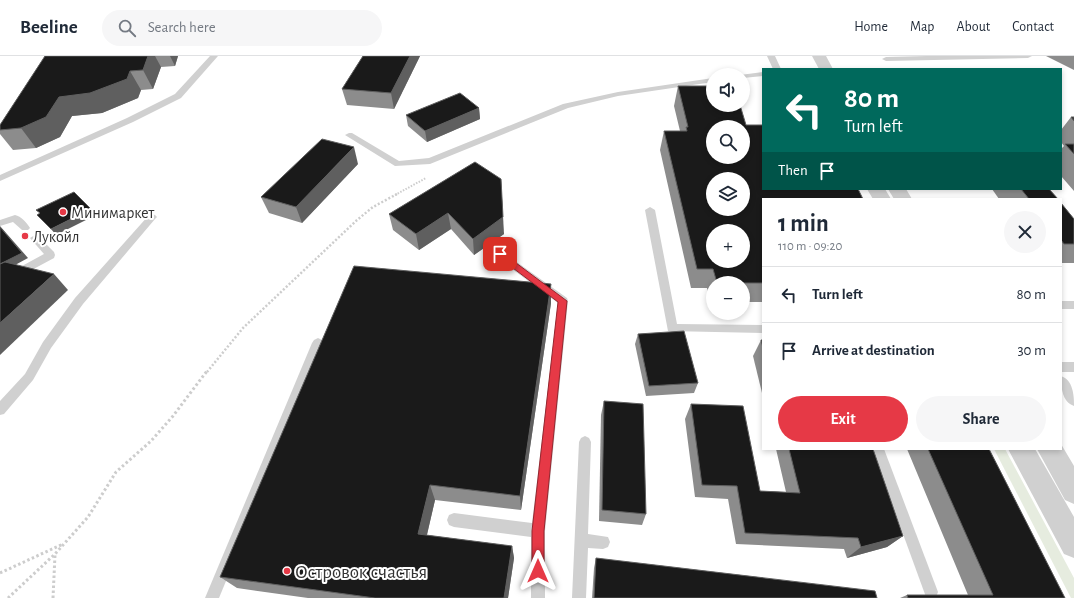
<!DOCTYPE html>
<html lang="en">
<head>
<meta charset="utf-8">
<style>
	:root { --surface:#fff; --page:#f6f6f7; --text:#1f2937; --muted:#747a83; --line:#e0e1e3; --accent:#e63946 }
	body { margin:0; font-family:"Alegreya Sans",sans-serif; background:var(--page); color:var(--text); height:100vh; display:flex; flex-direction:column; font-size:15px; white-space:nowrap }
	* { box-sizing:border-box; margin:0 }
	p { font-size:13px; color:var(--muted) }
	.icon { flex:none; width:22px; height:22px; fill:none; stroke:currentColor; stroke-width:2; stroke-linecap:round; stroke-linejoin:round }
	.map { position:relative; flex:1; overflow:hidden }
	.side { position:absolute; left:762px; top:142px; width:300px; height:252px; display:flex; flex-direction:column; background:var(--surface); border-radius:0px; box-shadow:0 2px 6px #0003 }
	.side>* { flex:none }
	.banner { position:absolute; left:762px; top:12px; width:300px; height:122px; border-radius:0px; box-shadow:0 2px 6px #0003; background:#00695c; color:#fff; overflow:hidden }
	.controls { position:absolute; left:706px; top:12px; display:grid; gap:8px }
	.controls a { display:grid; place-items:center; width:44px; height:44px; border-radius:50%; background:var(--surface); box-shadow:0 2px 6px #0003; font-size:20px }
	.pin { position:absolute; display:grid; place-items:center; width:34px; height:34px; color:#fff; margin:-17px; border-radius:8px; box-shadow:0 2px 6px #0006 }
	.me { position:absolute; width:44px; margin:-22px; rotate:0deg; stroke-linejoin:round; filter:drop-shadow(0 0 3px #0008) }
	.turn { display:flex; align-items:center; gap:14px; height:84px; padding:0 16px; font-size:18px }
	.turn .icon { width:52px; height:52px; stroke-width:2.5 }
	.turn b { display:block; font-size:28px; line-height:34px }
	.then { display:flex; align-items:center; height:38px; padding:0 16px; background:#0003; gap:8px; font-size:15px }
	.round { display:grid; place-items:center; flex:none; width:42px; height:42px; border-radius:21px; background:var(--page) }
	.overview { display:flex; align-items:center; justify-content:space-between; height:68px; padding:0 16px }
	h1 { font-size:24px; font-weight:600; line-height:30px }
	.primary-button { display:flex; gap:8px; margin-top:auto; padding:8px 16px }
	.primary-button a { flex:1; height:46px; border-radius:24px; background:var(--accent); color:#fff; font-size:16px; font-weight:600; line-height:46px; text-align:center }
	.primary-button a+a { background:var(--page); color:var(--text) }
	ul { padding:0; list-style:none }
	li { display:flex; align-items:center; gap:12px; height:56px; padding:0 16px; border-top:1px solid var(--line) }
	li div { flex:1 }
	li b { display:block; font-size:15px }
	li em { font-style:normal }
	header { display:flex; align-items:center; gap:24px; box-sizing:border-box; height:56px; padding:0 20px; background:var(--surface); border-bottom:1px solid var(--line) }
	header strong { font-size:19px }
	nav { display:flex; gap:22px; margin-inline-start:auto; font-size:14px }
	.search { width:280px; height:36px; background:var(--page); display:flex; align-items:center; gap:10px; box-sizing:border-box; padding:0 14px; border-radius:22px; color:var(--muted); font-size:15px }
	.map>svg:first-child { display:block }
	.green { fill:#e6ecdf }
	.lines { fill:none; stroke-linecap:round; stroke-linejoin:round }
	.path-far2 { stroke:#cdcdcd; stroke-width:2; stroke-dasharray:1.5 1.5; stroke-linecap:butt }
	.path-far1 { stroke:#cdcdcd; stroke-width:2.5; stroke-dasharray:2 2; stroke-linecap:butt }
	.path { stroke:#cdcdcd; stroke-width:3; stroke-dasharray:2.5 2.5; stroke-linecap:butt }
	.service { fill:#d0d0d0; fill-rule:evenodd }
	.tertiary { fill:#d0d0d0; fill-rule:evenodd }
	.wall { fill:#8c8c8c }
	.shaded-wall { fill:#5f5f5f }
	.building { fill:#1a1a1a; stroke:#5f5f5f; fill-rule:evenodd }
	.route { fill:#e63946; stroke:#96252e }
	.poi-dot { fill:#e63946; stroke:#fff; stroke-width:1.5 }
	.labels { text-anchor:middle; stroke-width:4; stroke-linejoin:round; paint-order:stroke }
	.poi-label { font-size:16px; fill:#333; stroke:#fff; text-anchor:start }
	.near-poi-label { font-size:19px; fill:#333; stroke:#fff; text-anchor:start }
</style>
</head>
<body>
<header>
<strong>Beeline</strong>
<div class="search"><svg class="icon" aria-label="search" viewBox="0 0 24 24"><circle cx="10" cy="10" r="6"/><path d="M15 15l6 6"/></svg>Search here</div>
<nav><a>Home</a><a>Map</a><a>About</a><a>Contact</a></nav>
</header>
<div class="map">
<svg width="1074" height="542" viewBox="0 0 1074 542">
	<rect width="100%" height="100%" fill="#fff"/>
	<path class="green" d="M 994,393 L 1005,393 L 1074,522 L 1074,542 L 1071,542 Z"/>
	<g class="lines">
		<path class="path-far2" d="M 395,139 L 426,122"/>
		<path class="path-far1" d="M 207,316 L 243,272 L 357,164 L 373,151 L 397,138"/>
		<g class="path">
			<path d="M 0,517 L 63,488"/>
			<path d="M 8,542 L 55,498 L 88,461 L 116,416 L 151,385 L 173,360 L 207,315"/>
			<path d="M 53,542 L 55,499"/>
		</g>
		<g class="service">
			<path d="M 210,0 L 218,0 L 181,42 L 133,66 L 0,125 L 0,119 L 127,62 L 175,38 Z"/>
			<path d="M 767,0 L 775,0 L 781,13 L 773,13 Z"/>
			<path d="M 927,0 L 1032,0 L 1028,2 L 886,5 L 882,3 L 886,1 Z"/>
			<path d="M 763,16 L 763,20 L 743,22 L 743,19 L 740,19 Z"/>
			<path d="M 713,22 L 713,26 L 618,40 L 568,52 L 430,108 L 395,110 L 345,79 L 349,77 L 352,77 L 399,105 L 429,102 L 563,48 L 618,36 Z"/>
			<path d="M 650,151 L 655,154 L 677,268 L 763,269 L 763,277 L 668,275 L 645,154 Z"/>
			<path d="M 152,158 L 155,159 L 157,161 L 155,163 L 83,248 L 51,292 L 33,324 L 4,358 L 0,359 L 0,345 L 25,318 L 43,286 L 75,242 L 149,159 Z"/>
			<path d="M 15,159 C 21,160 27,167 30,172 L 28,174 L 22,174 L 13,166 L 0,170 L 0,164 Z"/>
			<path d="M 35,179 L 38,180 L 54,196 L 55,199 L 54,202 L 0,231 L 0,222 L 44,198 L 30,182 Z"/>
			<path d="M 500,194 L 567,242 L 568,245 L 545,475 L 545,542 L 531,542 L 531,481 L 454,471 L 449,469 L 447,464 L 449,459 L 454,457 L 532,467 L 558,247 L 496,201 L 495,198 L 496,195 Z"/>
			<rect x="1061" y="245" width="13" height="8"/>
			<path d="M 318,282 L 322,284 L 324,287 L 219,542 L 205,542 L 312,287 L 314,284 Z"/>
			<rect x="1061" y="306" width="13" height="10"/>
			<path d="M 1061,320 C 1073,324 1074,339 1074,350 C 1062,346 1061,331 1061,320 Z"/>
			<path d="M 585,380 L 589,382 L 591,386 L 588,478 L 608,481 L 610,486 L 608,491 L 603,493 L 588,492 L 586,542 L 572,542 L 579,386 L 581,382 Z"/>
			<path d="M 872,393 L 884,393 L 938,536 L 936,541 L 926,541 Z"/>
		</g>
		<g class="tertiary">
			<path d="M 812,0 L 826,0 L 833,13 L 819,13 Z"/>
			<path d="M 867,133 L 885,133 L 891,143 L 873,143 Z"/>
			<path d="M 888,133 L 906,133 L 912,143 L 894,143 Z"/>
			<path d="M 1061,388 L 1074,410 L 1074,448 L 1065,444 L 1037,393 L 1061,393 Z"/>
			<path d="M 1008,393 L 1035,393 L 1074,461 L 1074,502 L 1064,498 Z"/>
		</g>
	</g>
	<g class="wall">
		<path d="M 45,0 L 178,0 L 175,10 L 161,11 L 153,33 L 141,34 L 138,42 L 102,57 L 72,60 L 60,81 L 36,92 L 13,94 L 0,78 L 0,69 Z"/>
		<path d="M 363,0 L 420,0 L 394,53 L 347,49 L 342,33 Z"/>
		<path d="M 1046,0 L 1074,0 L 1074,14 Z"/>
		<path d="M 678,30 L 763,143 L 763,246 L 743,246 L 743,227 L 713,227 L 713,246 L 710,246 L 707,232 L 691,232 L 660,94 L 664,75 L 680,75 L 674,50 Z"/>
		<path d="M 479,52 L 480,63 L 427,86 L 408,70 L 406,59 Z"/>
		<path d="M 1071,61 L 1074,61 L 1074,135 L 1061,120 L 1061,93 L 1064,90 L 1061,86 L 1061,74 Z"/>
		<path d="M 475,106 L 504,178 L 474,199 L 451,173 L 419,194 L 393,174 L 389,158 Z"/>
		<path d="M 358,108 L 302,167 L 269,157 L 261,141 Z"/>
		<path d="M 992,133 L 1049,133 L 1058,143 L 999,143 Z"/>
		<path d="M 1061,147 L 1074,163 L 1074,207 L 1061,207 Z"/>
		<path d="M 551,228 L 551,247 L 521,454 L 435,444 L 427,479 L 512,490 L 514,502 L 508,542 L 308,542 L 237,532 L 220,521 Z"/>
		<path d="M 638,278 L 698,327 L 694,337 L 646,340 L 635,288 Z"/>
		<path d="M 761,284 L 763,284 L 763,341 L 753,300 Z"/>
		<path d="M 604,345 L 646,458 L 642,469 L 599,465 L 601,359 Z"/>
		<path d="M 691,348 L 760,435 L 786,436 L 776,393 L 873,393 L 903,480 L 887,491 L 847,502 L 844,493 L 736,488 L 728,443 L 695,441 L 685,363 Z"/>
		<path d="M 907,393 L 989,393 L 1065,542 L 900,542 L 907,539 L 968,539 Z"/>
		<path d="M 596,502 L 877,542 L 592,542 L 594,512 Z"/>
	</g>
	<g class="shaded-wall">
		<path d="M 148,0 L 155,0 L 161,11 L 153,33 L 143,14 Z"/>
		<path d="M 170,0 L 178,0 L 175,10 Z"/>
		<path d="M 410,0 L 420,0 L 394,53 L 391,37 Z"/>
		<path d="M 130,15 L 141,34 L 138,42 L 102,57 L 72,60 L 60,81 L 36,92 L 21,72 L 59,41 Z"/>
		<path d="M 479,52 L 480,63 L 427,86 L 425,75 Z"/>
		<path d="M 354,91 L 358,108 L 302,167 L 296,151 Z"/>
		<path d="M 501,123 L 504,178 L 474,199 L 473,183 Z"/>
		<path d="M 91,153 L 96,159 L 56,179 L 51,173 Z"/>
		<path d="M 448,157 L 451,173 L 419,194 L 416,178 Z"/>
		<path d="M 0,170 L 28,202 L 4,215 L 0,171 Z"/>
		<path d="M 54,218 L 68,234 L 0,299 L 0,267 Z"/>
		<path d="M 551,228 L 551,247 L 521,454 L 520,440 Z"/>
		<path d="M 430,429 L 435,444 L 424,491 L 418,478 Z"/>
		<path d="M 903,480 L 887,491 L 847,502 L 861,491 Z"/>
		<path d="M 512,490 L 514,502 L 508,542 L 504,542 Z"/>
	</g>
	<g class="building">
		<path d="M 45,0 L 148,0 L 143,14 L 130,15 L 127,23 L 90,37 L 59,41 L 46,61 L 21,72 L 0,74 L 0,69 Z"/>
		<path d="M 363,0 L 410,0 L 391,37 L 342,33 Z"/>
		<path d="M 678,30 L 713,30 L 713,49 L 740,49 L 746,69 L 763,69 L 763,133 L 858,133 L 863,143 L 763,143 L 763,227 L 717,227 L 713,213 L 697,213 L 664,75 L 687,75 L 686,71 L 688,71 ZM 713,71 L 743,71 L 743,101 L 713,101 ZM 713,123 L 743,123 L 743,153 L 713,153 ZM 713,175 L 743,175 L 743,205 L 713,205 Z"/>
		<path d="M 460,37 L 479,52 L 425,75 L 406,59 Z"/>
		<path d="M 1071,61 L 1074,61 L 1074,65 Z"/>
		<path d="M 322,83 L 354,91 L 296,151 L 261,141 Z"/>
		<path d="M 1065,88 L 1074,88 L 1074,98 Z"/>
		<path d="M 475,106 L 501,123 L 503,161 L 473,183 L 448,157 L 416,178 L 389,158 Z"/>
		<path d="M 1021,133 L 1049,133 L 1058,143 L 1029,143 Z"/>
		<path d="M 74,136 L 91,153 L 51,173 L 37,159 L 40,157 L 36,154 Z"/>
		<path d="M 1061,147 L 1074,163 L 1074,188 L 1064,188 L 1061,184 Z"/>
		<path d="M 0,171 L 22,197 L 0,208 Z"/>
		<path d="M 5,206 L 54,218 L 0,267 L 0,208 Z"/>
		<path d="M 354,210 L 551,228 L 520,440 L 430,429 L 418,478 L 512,490 L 504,542 L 375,542 L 220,521 Z"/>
		<path d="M 684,275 L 698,327 L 649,330 L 638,278 Z"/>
		<path d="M 761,284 L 763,284 L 763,292 Z"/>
		<path d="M 604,345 L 643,348 L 646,458 L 602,454 Z"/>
		<path d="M 691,348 L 743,350 L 760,435 L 800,437 L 789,393 L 873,393 L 903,480 L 861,491 L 858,482 L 745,477 L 737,430 L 702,429 Z"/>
		<path d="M 928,393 L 989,393 L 1065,542 L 908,542 L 907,539 L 993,539 Z"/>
		<path d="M 596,502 L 875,535 L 877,542 L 594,542 Z"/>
	</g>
	<path class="route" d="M 500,195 L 567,245 L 544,475 L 544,515 L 542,520 L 538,521 L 534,520 L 532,515 L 532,475 L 558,246 L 497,200 L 495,198 Z"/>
	<g class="poi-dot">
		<circle cx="63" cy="156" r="4"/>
		<circle cx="25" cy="180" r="4"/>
		<circle cx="287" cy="515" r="4"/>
	</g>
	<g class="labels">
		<g class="poi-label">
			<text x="71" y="162">Минимаркет</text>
			<text x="33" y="186">Лукойл</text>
		</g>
		<g class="near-poi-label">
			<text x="295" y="522">Островок счастья</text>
		</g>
	</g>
</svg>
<div class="controls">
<a><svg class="icon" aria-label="sound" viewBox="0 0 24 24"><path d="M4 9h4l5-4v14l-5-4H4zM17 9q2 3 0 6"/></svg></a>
<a><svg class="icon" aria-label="search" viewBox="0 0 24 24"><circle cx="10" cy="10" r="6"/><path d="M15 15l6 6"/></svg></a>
<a><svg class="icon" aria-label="layers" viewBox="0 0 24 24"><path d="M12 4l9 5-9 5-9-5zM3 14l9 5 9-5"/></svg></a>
<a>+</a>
<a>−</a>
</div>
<div class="pin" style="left:500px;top:198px;background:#d93025"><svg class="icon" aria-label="arrive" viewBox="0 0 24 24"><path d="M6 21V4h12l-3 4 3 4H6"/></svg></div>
<svg class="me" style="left:538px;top:515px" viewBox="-20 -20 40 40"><path d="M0-17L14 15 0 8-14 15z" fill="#e63946" stroke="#fff" stroke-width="4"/></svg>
<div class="banner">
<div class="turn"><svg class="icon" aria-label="left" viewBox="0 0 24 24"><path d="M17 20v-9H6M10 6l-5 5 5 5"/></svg><div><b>80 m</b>Turn left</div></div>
<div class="then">Then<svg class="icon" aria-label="arrive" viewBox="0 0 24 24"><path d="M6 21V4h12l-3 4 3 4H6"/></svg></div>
</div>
<section class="side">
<div class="overview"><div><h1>1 min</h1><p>110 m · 09:20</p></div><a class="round"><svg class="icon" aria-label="close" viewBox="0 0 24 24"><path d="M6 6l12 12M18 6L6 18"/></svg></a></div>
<ul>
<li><svg class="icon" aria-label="left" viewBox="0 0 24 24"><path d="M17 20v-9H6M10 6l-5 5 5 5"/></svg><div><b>Turn left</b></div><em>80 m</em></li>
<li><svg class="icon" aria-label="arrive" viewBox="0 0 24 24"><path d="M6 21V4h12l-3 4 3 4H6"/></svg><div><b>Arrive at destination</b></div><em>30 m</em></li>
</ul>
<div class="primary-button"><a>Exit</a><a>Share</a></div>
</section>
</div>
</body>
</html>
